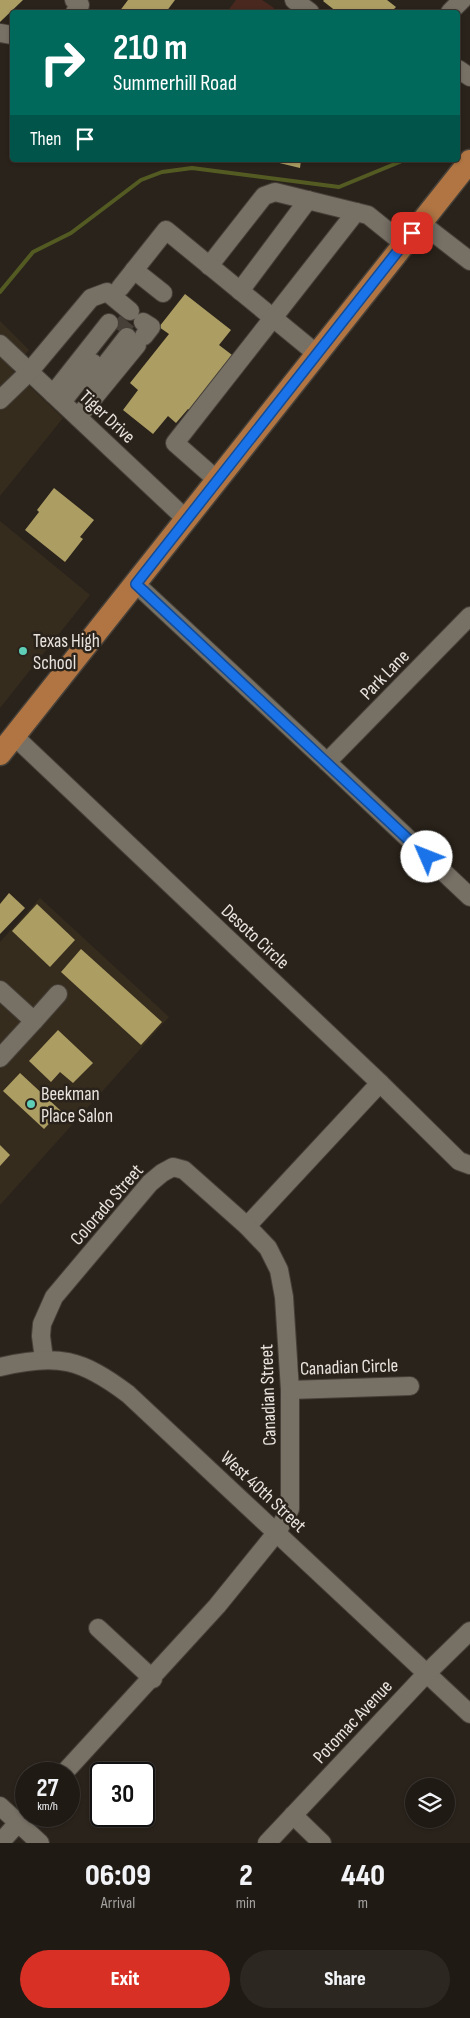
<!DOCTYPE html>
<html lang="en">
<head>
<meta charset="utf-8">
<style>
	:root { --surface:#201a14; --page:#2d2722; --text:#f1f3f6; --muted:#a2a1a0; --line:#3d3834; --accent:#d93025 }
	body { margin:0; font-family:"Sofia Sans Condensed",sans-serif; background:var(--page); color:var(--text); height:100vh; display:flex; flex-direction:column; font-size:19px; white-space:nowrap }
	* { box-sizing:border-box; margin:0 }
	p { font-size:16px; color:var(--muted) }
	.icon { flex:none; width:28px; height:28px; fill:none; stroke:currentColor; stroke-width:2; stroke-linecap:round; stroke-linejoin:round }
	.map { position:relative; height:1843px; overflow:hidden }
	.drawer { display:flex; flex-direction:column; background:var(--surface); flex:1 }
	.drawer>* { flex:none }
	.hud { position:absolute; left:10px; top:10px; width:450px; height:152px; border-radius:5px; box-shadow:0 1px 4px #0004,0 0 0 1px var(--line); background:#00695c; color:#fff; overflow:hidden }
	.buttons { position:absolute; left:405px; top:1778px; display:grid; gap:10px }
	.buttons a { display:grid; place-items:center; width:50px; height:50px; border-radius:50%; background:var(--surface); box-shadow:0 1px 4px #0004,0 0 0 1px var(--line); font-size:25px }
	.speed { position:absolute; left:15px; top:1762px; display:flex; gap:10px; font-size:25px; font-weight:700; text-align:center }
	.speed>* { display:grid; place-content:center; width:65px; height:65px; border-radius:50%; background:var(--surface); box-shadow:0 1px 4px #0004,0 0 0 1px var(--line); line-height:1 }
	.speed small { font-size:12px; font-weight:400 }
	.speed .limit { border:2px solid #111; border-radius:8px; background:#fff; color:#111 }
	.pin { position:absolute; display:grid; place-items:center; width:42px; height:42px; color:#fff; margin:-21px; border-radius:10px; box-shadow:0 2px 8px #0006 }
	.me { position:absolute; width:55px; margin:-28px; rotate:314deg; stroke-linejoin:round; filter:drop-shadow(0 0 4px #0008) }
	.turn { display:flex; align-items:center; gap:18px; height:105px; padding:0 20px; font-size:22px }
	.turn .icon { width:65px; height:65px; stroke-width:2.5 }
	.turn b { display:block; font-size:35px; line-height:42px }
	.then { display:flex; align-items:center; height:48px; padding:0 20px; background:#0003; gap:10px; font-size:19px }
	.eta { display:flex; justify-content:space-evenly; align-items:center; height:85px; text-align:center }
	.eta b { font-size:30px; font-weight:800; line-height:35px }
	.action { display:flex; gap:10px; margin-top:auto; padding:10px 20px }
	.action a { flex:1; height:58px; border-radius:30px; background:var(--accent); color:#fff; font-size:20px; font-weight:800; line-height:58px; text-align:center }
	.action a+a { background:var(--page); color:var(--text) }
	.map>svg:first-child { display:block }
	.built { fill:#362c1e }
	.green { fill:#492820 }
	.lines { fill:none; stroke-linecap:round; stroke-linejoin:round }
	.stream { stroke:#535b23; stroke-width:4 }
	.building { fill:#ac9d63 }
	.minor-tunnel { stroke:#464038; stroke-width:18; stroke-dasharray:18 9; stroke-linecap:butt }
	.minor-casing { stroke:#454039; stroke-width:20 }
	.major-casing { stroke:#454039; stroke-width:25 }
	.minor { stroke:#777065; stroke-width:18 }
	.major { stroke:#b07543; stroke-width:22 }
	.route-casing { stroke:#114b97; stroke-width:12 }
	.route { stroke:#1a73e8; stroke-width:9 }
	.poi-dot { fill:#5eceb7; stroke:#2a231b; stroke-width:2 }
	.labels { text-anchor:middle; stroke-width:5; stroke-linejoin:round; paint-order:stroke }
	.street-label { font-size:19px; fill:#e8e3de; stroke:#2a231b }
	.poi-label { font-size:19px; fill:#e8e3de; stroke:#2a231b; text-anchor:start }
</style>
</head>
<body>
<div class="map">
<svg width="470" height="1843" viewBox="0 0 470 1843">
	<rect width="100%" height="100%" fill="#2a231b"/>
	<g class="built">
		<path d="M 0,321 L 29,350 L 12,370 L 63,418 L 0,496 Z"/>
		<path d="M 0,521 L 90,595 L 0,708 Z"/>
		<path d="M 40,898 L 169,1017 L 0,1205 L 0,942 Z"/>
	</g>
	<path class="green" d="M 236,0 L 262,0 L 274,8 L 271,12 L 227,12 Z"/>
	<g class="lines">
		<path class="stream" d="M 0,292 L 33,252 L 71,233 L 141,180 L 162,172 L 192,168 L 339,187 L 402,161 L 410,160"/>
	</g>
	<g class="building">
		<path d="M 0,0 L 23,0 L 0,22 Z"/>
		<path d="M 128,0 L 175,0 L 166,12 L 119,12 Z"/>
		<path d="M 324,0 L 387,0 L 396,7 L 391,12 L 337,12 L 323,1 Z"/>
		<path d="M 267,160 L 301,160 L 300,168 Z"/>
		<path d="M 185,294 L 231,330 L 219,345 L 236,358 L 193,412 L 188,409 L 176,423 L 168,416 L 153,434 L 123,410 L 138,390 L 130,383 L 169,334 L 159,327 Z"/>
		<path d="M 54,488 L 94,520 L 80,537 L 83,539 L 65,562 L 25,530 L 39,512 L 37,510 Z"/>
		<path d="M 9,893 L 25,908 L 0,934 L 0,904 Z"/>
		<path d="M 37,904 L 75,940 L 50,967 L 12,931 Z"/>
		<path d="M 81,949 L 162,1022 L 141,1045 L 61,972 Z"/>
		<path d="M 58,1030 L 93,1063 L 73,1083 L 60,1072 L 51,1082 L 29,1061 Z"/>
		<path d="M 20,1073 L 61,1111 L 44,1129 L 3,1091 Z"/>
		<path d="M 0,1145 L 10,1155 L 0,1166 Z"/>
	</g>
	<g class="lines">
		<path class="minor-tunnel" d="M 119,331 L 127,321"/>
		<defs>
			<g id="minor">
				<path d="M 74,0 L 80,5 L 75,12"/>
				<path d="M 294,0 L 310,12"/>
				<path d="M 450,12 L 462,0"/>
				<path d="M 0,33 L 12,35"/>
				<path d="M 458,69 L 470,77"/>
				<path d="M 421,223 L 470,261"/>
				<path d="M 209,266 L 264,196 L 275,192 L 368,215 L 404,244"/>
				<path d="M 134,270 L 163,293"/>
				<path d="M 120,288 L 166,230 L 317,354"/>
				<path d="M 240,291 L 308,200"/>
				<path d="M 143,322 L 151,327 L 144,336"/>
				<path d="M 0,344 L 187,520"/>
				<path d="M 92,382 L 127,337"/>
				<path d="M 53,394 L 109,323"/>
				<path d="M 0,400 L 29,372 L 91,298 L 107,292 L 130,311"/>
				<path d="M 62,402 L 93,363"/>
				<path d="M 78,417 L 137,345"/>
				<path d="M 217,480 L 175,443 L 356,212"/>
				<path d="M 136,584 L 327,762 L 470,897"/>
				<path d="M 14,736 L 380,1083 L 459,1161 L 470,1165"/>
				<path d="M 327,762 L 470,616"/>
				<path d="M 0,990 L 34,1021 L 58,994"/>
				<path d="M 0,1058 L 34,1021"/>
				<path d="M 247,1226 L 380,1083"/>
				<path d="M 44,1359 L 41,1336 L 42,1324 L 54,1297 L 150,1183 L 162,1173 L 173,1167 L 184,1170 L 247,1226 L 268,1248 L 279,1270 L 284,1297 L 290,1390 L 290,1509 L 277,1532 L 217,1606 L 63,1774"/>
				<path d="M 0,1367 C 57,1353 82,1359 128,1394 L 470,1714"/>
				<path d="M 290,1390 L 410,1386"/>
				<path d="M 98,1628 L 153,1679"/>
				<path d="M 0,1806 L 40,1843"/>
				<path d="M 293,1815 L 322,1843"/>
				<path d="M 0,1843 L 26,1814"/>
				<path d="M 267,1843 L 427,1673 L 470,1631"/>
			</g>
			<path id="major" d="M 0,754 L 470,161"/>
		</defs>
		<use href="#minor" class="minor-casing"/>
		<use href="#major" class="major-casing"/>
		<use href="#minor" class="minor"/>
		<use href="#major" class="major"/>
	</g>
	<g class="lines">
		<defs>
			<path id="route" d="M 412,233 L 136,584 L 427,857"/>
		</defs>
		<use href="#route" class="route-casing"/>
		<use href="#route" class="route"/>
	</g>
	<g class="poi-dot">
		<circle cx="23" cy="651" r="5"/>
		<circle cx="31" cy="1104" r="5"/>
	</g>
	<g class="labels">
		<g class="street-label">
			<text transform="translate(108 416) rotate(43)" y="7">Tiger Drive</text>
			<text transform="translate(384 674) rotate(-46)" y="7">Park Lane</text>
			<text transform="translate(256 936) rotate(43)" y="7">Desoto Circle</text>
			<text transform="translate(106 1204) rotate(-49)" y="7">Colorado Street</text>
			<text transform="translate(349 1366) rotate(-2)" y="7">Canadian Circle</text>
			<text transform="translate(267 1395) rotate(-92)" y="7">Canadian Street</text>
			<text transform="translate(264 1491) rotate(43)" y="7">West 40th Street</text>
			<text transform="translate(352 1721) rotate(-47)" y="7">Potomac Avenue</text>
		</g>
		<g class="poi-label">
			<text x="33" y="647">Texas High<tspan x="33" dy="22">School</tspan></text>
			<text x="41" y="1100">Beekman<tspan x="41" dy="22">Place Salon</tspan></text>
		</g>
	</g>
</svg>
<div class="buttons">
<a><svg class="icon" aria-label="layers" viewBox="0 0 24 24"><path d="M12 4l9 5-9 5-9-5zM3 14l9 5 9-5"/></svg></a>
</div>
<div class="speed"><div>27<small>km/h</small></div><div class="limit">30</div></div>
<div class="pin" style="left:412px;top:233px;background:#d93025"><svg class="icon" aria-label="arrive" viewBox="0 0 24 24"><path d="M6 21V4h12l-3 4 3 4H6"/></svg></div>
<svg class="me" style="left:427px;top:857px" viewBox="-20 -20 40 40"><circle r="19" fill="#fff"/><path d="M0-13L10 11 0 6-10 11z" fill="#1a73e8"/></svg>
<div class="hud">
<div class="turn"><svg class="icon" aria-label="right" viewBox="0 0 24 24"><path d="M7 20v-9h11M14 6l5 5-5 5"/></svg><div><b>210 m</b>Summerhill Road</div></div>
<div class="then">Then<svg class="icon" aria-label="arrive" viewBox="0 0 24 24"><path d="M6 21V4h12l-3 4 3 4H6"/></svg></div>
</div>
</div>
<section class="drawer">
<div class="eta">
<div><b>06:09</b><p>Arrival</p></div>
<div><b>2</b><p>min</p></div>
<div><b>440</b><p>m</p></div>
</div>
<div class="action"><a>Exit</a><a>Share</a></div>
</section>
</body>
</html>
